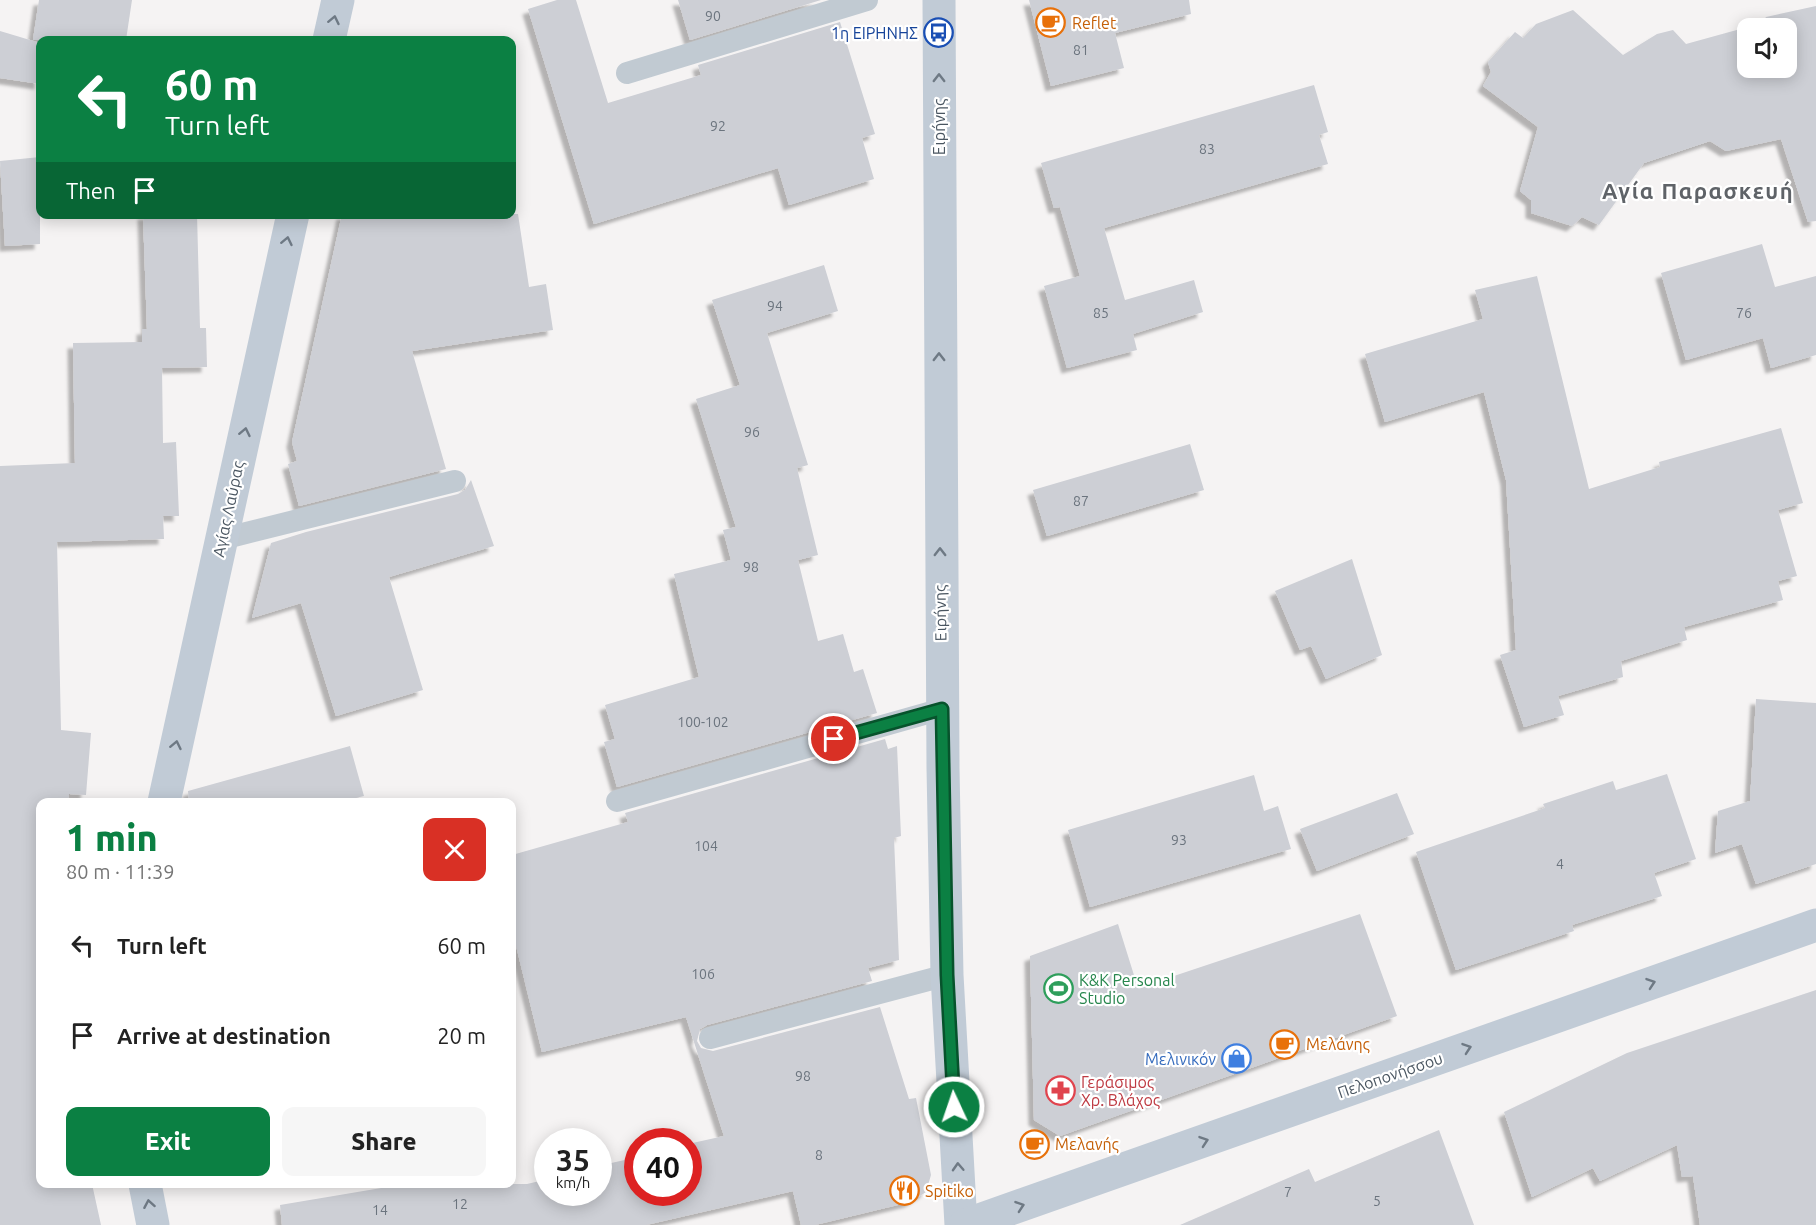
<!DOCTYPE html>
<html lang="en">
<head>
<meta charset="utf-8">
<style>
	:root { --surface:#fff; --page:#f6f6f6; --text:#222; --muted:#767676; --accent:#0b8043 }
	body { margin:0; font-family:Ubuntu,sans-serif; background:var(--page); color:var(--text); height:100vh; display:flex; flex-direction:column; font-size:22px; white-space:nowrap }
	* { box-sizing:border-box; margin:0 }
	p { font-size:20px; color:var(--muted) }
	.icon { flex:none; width:33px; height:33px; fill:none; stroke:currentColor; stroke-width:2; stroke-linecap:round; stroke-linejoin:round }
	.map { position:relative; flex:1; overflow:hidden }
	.drawer { position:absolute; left:36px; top:798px; width:480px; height:390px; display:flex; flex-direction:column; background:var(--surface); border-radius:12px; box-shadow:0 3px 15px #0003 }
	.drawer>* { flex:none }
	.guide { position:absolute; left:36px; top:36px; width:480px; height:183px; border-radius:12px; box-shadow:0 3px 15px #0003; background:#0b8043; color:#fff; overflow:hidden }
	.buttons { position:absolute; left:1737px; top:18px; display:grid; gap:12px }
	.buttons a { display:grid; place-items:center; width:60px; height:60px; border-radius:12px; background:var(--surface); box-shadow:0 3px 15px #0003; font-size:30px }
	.speed { position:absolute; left:534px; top:1128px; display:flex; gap:12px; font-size:30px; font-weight:700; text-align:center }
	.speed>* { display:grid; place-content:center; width:78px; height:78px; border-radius:50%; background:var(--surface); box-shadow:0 3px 15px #0003; line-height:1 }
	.speed small { font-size:15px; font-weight:400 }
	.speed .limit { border:9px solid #d22; background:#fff; color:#111 }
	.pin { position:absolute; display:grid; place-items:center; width:51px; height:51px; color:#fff; margin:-26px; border:3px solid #fff; border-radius:50%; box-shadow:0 2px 6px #0007 }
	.me { position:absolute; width:66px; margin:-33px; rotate:357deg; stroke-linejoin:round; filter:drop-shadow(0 0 4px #0008) }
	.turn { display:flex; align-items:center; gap:21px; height:126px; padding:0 30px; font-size:27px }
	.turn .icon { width:78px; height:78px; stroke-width:2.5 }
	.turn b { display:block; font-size:42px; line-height:51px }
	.then { display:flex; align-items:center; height:57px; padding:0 30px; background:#0003; gap:12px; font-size:22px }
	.round { display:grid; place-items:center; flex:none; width:63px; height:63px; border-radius:12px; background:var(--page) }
	.headline { display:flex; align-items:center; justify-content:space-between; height:102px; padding:0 30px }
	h1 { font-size:36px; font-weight:800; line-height:45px; color:var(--accent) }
	.cta { display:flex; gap:12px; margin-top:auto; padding:12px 30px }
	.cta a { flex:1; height:69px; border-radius:12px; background:var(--accent); color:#fff; font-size:24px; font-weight:800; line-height:69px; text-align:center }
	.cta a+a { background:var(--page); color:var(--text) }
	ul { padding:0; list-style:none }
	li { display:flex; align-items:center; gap:18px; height:90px; padding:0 30px }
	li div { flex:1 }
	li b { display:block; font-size:22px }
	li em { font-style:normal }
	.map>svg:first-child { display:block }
	.building { fill:#cdcfd5; fill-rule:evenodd; filter:url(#shadow) }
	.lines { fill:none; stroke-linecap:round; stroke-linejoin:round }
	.lane { stroke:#c1cad2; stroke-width:22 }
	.secondary { stroke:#c1cbd6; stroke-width:33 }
	.oneway { stroke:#6e7984 }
	.route-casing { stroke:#07532c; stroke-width:15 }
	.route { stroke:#0b8043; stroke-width:10 }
	.labels { text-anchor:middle; stroke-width:4.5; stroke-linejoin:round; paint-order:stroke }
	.number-label { font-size:14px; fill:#6b747e }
	.food-label { font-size:16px; fill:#c56008; stroke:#fff; text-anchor:start }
	.transit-label { font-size:16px; fill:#164399; stroke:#fff; text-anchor:end }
	.street-label { font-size:16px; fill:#4a5661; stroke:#fff }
	.leisure-label { font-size:16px; fill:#27864d; stroke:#fff; text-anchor:start }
	.shop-label { font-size:16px; fill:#366cbe; stroke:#fff; text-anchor:end }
	.health-label { font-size:16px; fill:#be3a42; stroke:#fff; text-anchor:start }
	.district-label { font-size:22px; font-weight:bold; letter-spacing:1.5px; fill:#5f6368; stroke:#fff }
</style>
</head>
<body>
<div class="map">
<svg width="1816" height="1225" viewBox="0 0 1816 1225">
	<defs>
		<filter id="shadow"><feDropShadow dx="-5.5" dy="5.5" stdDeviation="1.5" flood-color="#0004"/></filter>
	</defs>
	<rect width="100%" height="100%" fill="#f5f3f3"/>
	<g class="building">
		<path d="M 39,0 L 132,0 L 126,40 L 33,40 Z"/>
		<path d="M 557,0 L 576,0 L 608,103 L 701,75 L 698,65 L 840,22 L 875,134 L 862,138 L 874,179 L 789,205 L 778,168 L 594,224 L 528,9 Z"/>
		<path d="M 678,0 L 821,0 L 690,40 Z"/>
		<path d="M 1029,0 L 1189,0 L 1191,14 L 1115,33 L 1124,68 L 1051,86 Z"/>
		<path d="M 1816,6 L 1816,221 L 1808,222 L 1781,139 L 1726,151 L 1710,141 L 1644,163 L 1599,225 L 1582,217 L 1572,226 L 1531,213 L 1531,200 L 1520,191 L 1538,127 L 1483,86 L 1491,72 L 1488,62 L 1515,32 L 1523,38 L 1536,24 L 1573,10 L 1623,55 L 1657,34 L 1673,30 L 1686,44 L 1762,23 L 1766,17 ZM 1748,28 L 1786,28 L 1786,68 L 1748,68 Z"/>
		<path d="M 0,31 L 40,43 L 40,84 L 0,78 Z"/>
		<path d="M 1314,85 L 1328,132 L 1319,135 L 1328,164 L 1104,228 L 1125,300 L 1194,280 L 1203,312 L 1133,334 L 1137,350 L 1067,368 L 1044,286 L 1080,276 L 1060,207 L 1054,208 L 1041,163 Z"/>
		<path d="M 40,157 L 40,244 L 5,246 L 0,161 Z"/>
		<path d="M 143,214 L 197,214 L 200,328 L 206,328 L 207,367 L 162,368 L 163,443 L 176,442 L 179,516 L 163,516 L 164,539 L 57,542 L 61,730 L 91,733 L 86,795 L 69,794 L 68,802 L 40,802 L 40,1184 L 92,1184 L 101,1225 L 0,1225 L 0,466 L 75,463 L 73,343 L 142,342 L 142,329 L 147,329 Z"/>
		<path d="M 342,214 L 518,214 L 529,287 L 546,284 L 553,330 L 412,351 L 446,469 L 299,506 L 288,464 L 297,461 L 292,442 Z"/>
		<path d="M 1762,244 L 1775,287 L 1816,276 L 1816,355 L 1771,368 L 1763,338 L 1686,360 L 1661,273 Z"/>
		<path d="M 824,265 L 838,311 L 767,333 L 808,465 L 797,468 L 818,555 L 798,560 L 818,641 L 843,634 L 854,672 L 863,669 L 877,713 L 617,787 L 604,742 L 615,739 L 605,705 L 699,677 L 674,574 L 731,560 L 723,530 L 736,527 L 696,399 L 740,385 L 712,300 Z"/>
		<path d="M 1537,276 L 1589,489 L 1660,467 L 1659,462 L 1781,428 L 1803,503 L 1778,510 L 1797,576 L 1778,581 L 1783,600 L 1684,627 L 1687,640 L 1621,661 L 1623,677 L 1558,696 L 1564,715 L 1524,727 L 1500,655 L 1516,650 L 1506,480 L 1484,392 L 1385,422 L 1365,354 L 1483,319 L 1475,290 Z"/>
		<path d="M 1190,444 L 1204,490 L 1047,536 L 1033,490 Z"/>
		<path d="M 471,480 L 494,546 L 389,577 L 423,690 L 336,716 L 301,603 L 252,618 L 271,543 L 306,532 L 458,494 L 465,490 Z"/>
		<path d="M 1352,559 L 1382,655 L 1326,679 L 1311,646 L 1300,650 L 1275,591 Z"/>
		<path d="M 1756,699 L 1816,703 L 1816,864 L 1756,884 L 1742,844 L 1715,853 L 1718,811 L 1750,801 Z"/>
		<path d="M 885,739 L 888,749 L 897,746 L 901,836 L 894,838 L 899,960 L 868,968 L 872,981 L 707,1025 L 700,1029 L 697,1041 L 701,1048 L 713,1051 L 880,1007 L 909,1099 L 916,1098 L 931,1175 L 926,1192 L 910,1202 L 815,1225 L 801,1225 L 793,1191 L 646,1225 L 282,1225 L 280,1205 L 405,1184 L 527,1184 L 548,1179 L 548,1192 L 598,1192 L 598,1166 L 638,1157 L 638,1192 L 688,1192 L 688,1144 L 724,1136 L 686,1017 L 542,1052 L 512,929 L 512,855 L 628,822 L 625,813 Z"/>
		<path d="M 350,746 L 364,796 L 339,802 L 189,802 L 188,791 Z"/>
		<path d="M 1667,774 L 1696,859 L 1654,873 L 1662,896 L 1572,925 L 1574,931 L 1456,970 L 1416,852 L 1545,808 L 1543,804 L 1613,781 L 1616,790 Z"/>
		<path d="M 1254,775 L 1264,811 L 1278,806 L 1291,849 L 1090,907 L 1068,830 Z"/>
		<path d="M 1397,793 L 1414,834 L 1317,871 L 1300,829 Z"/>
		<path d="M 1360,914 L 1397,1016 L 1060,1136 L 1034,1120 L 1030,956 L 1118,924 L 1138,988 Z"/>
		<path d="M 1816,990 L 1816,1225 L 1700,1225 L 1693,1176 L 1682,1177 L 1677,1145 L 1600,1181 L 1593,1168 L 1532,1197 L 1504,1112 L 1627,1053 Z"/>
		<path d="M 1439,1130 L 1474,1225 L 1180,1225 L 1309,1169 L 1315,1182 Z"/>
	</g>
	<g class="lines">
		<g class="lane">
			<path d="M 627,73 L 867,0"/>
			<path d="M 222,539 L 455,481"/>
			<path d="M 617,801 L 942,709"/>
			<path d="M 710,1038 L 947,975"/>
		</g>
		<g class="secondary">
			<path d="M 939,0 L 943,768 L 947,975 L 961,1225"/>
			<path d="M 329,40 L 338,0"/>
			<path d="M 164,802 L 293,214"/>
			<path d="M 145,1184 L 153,1225"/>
			<path d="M 965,1225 L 1816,925"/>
		</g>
	</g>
	<defs><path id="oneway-chevron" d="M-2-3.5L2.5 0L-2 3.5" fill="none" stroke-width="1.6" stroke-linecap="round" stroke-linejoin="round" transform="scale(1.5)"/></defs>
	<g class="oneway">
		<use href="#oneway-chevron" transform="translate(334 20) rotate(-78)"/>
		<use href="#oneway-chevron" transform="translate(939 78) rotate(-90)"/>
		<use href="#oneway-chevron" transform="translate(287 241) rotate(-78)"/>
		<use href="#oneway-chevron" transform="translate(939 357) rotate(-90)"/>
		<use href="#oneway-chevron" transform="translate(245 432) rotate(-78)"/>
		<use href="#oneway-chevron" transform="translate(940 552) rotate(-90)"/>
		<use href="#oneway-chevron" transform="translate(176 745) rotate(-78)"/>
		<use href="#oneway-chevron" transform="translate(1651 983) rotate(-19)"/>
		<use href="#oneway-chevron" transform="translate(1467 1048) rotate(-19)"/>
		<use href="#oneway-chevron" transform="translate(1204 1141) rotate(-19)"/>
		<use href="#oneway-chevron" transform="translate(958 1167) rotate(-93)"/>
		<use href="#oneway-chevron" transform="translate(149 1204) rotate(-100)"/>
		<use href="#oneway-chevron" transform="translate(1020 1206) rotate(-19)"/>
	</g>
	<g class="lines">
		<defs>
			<path id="route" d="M 834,739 L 942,709 L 947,975 L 954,1107"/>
		</defs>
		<use href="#route" class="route-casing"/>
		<use href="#route" class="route"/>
	</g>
	<defs>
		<symbol id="cafe-ring" viewBox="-11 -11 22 22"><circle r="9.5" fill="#fff" stroke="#e8710a" stroke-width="1.5"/><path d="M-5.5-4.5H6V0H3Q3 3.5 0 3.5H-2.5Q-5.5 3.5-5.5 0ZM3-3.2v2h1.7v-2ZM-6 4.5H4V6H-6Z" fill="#e8710a"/></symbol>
		<symbol id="bus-ring" viewBox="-11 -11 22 22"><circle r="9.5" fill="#fff" stroke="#1a4fb4" stroke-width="1.5"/><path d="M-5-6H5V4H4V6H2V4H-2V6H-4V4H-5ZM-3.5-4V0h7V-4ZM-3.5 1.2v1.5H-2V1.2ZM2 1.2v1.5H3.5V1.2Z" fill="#1a4fb4"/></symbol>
		<symbol id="stadium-ring" viewBox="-11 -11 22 22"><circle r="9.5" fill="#fff" stroke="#2e9e5b" stroke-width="1.5"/><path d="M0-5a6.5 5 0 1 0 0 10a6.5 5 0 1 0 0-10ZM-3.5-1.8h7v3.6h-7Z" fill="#2e9e5b"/></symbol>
		<symbol id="shop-ring" viewBox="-11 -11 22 22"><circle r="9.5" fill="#fff" stroke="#3f7fe0" stroke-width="1.5"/><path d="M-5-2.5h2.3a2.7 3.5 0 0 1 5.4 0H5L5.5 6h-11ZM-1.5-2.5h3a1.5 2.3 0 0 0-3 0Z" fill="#3f7fe0"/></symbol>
		<symbol id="pharmacy-ring" viewBox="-11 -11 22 22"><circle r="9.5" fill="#fff" stroke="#e0444e" stroke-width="1.5"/><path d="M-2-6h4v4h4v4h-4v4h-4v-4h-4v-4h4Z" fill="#e0444e"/></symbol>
		<symbol id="restaurant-ring" viewBox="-11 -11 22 22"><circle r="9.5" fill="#fff" stroke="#e8710a" stroke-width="1.5"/><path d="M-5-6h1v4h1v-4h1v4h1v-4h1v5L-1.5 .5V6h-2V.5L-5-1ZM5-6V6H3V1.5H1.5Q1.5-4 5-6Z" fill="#e8710a"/></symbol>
	</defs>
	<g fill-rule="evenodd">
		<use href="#cafe-ring" x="1034" y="6" width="33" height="33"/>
		<use href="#bus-ring" x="922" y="16" width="33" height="33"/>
		<use href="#stadium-ring" x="1042" y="972" width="33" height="33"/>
		<use href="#cafe-ring" x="1268" y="1028" width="33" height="33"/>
		<use href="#shop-ring" x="1220" y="1042" width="33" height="33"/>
		<use href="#pharmacy-ring" x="1044" y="1074" width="33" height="33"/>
		<use href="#cafe-ring" x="1018" y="1128" width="33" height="33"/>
		<use href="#restaurant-ring" x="888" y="1174" width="33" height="33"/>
	</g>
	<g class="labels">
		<g class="number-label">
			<text x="713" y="21">90</text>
			<text x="1081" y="55">81</text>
			<text x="718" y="131">92</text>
			<text x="1207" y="154">83</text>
			<text x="775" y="311">94</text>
			<text x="1101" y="318">85</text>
			<text x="1744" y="318">76</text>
			<text x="752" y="437">96</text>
			<text x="1081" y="506">87</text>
			<text x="751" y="572">98</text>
			<text x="703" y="727">100-102</text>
			<text x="1179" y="845">93</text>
			<text x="706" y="851">104</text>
			<text x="1560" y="869">4</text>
			<text x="703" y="979">106</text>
			<text x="803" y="1081">98</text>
			<text x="819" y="1160">8</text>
			<text x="1288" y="1197">7</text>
			<text x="1377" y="1206">5</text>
			<text x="460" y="1209">12</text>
			<text x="380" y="1215">14</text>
		</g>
		<g class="food-label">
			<text x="1072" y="29">Reflet</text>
			<text x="1306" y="1050">Μελάνης</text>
			<text x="1055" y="1150">Μελανής</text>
			<text x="925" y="1197">Spitiko</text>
		</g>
		<g class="transit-label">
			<text x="918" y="39">1η ΕΙΡΗΝΗΣ</text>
		</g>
		<g class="street-label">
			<text transform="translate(939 127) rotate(-90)" y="6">Ειρήνης</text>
			<text transform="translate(228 509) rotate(-78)" y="6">Αγίας Λαύρας</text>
			<text transform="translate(940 613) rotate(-91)" y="6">Ειρήνης</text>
			<text transform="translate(1390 1075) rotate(-19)" y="6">Πελοπονήσσου</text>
		</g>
		<g class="leisure-label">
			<text x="1079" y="986">K&amp;K Personal<tspan x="1079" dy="18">Studio</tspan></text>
		</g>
		<g class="shop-label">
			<text x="1216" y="1065">Μελινικόν</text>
		</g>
		<g class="health-label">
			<text x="1081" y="1088">Γεράσιμος<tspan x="1081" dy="18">Χρ. Βλάχος</tspan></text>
		</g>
		<g class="district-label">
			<text x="1698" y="199">Αγία Παρασκευή</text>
		</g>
	</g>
</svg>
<div class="buttons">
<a><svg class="icon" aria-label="sound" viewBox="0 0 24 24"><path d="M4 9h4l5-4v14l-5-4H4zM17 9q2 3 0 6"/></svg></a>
</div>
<div class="speed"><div>35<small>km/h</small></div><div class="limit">40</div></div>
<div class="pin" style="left:834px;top:739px;background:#d93025"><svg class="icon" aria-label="arrive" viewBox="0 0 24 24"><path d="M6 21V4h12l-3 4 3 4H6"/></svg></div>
<svg class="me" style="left:954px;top:1107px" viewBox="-20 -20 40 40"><circle r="17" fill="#0b8043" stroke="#fff" stroke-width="3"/><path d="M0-11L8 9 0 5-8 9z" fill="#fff"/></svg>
<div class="guide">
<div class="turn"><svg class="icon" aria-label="left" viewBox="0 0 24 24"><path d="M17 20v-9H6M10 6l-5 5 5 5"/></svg><div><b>60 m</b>Turn left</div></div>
<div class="then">Then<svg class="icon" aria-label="arrive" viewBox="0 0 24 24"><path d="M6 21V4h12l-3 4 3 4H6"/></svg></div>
</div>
<section class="drawer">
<div class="headline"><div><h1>1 min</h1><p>80 m · 11:39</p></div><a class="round" style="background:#d93025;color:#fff"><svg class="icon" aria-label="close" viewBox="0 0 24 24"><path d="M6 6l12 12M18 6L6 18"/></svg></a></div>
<ul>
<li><svg class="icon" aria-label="left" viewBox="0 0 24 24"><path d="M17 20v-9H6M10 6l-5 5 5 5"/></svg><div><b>Turn left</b></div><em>60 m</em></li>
<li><svg class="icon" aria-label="arrive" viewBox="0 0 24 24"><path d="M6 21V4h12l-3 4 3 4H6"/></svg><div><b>Arrive at destination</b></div><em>20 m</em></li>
</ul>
<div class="cta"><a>Exit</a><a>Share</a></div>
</section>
</div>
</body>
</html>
